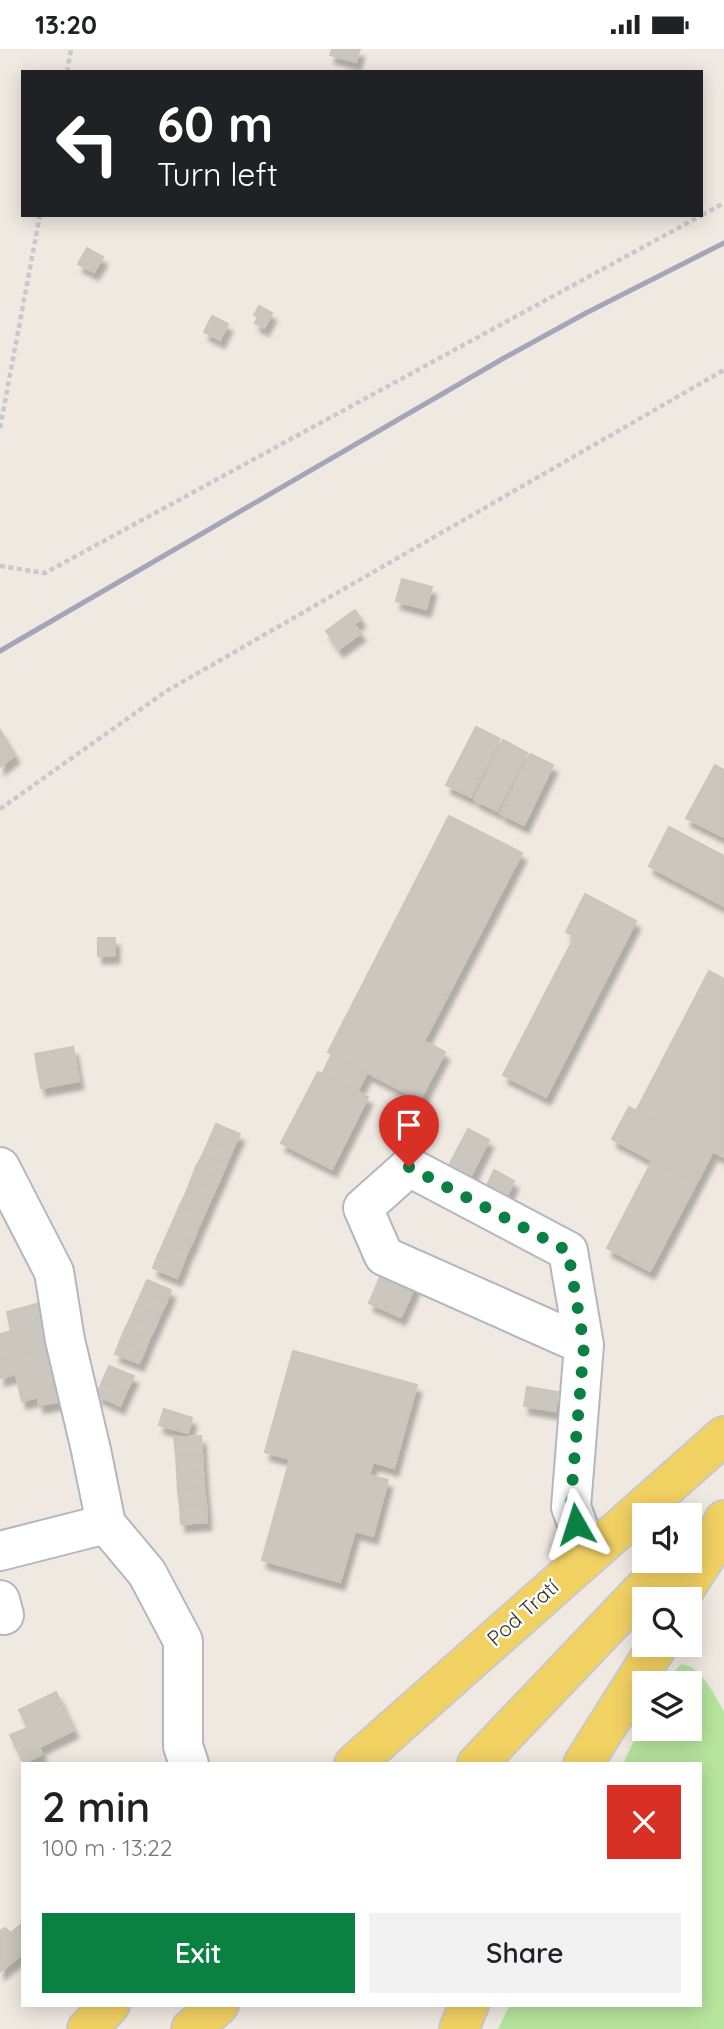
<!DOCTYPE html>
<html lang="en">
<head>
<meta charset="utf-8">
<style>
	:root { --surface:#fff; --page:#f2f2f2; --text:#202124; --muted:#757577; --accent:#0b8043 }
	body { margin:0; font-family:Quicksand,sans-serif; background:var(--page); color:var(--text); height:100vh; display:flex; flex-direction:column; font-size:26px; white-space:nowrap }
	* { box-sizing:border-box; margin:0 }
	p { font-size:23px; color:var(--muted) }
	.icon { flex:none; width:38px; height:38px; fill:none; stroke:currentColor; stroke-width:2; stroke-linecap:round; stroke-linejoin:round }
	.map { position:relative; flex:1; overflow:hidden }
	.panel { position:absolute; left:21px; top:1713px; width:681px; height:245px; display:flex; flex-direction:column; background:var(--surface); border-radius:0px; box-shadow:0 4px 18px #0003 }
	.panel>* { flex:none }
	.top-card { position:absolute; left:21px; top:21px; width:682px; height:147px; border-radius:0px; box-shadow:0 4px 18px #0003; background:#202124; color:#fff; overflow:hidden }
	.controls { position:absolute; left:632px; top:1454px; display:grid; gap:14px }
	.controls a { display:grid; place-items:center; width:70px; height:70px; border-radius:0px; background:var(--surface); box-shadow:0 4px 18px #0003; font-size:35px }
	.pin { position:absolute; display:grid; place-items:center; width:60px; height:60px; color:#fff; margin:-72px -30px; border-radius:50% 50% 50% 0; rotate:-45deg; box-shadow:0 0 7px #0007 }
	.pin .icon { rotate:45deg }
	.me { position:absolute; width:77px; margin:-38px; rotate:354deg; stroke-linejoin:round; filter:drop-shadow(0 0 5px #0008) }
	.turn { display:flex; align-items:center; gap:24px; height:147px; padding:0 21px; font-size:32px }
	.turn .icon { width:91px; height:91px; stroke-width:2.5 }
	.turn b { display:block; font-size:49px; line-height:60px }
	.round { display:grid; place-items:center; flex:none; width:74px; height:74px; border-radius:0px; background:var(--page) }
	.headline { display:flex; align-items:center; justify-content:space-between; height:119px; padding:0 21px }
	h1 { font-size:42px; font-weight:600; line-height:52px }
	.cta { display:flex; gap:14px; margin-top:auto; padding:14px 21px }
	.cta a { flex:1; height:80px; border-radius:0px; background:var(--accent); color:#fff; font-size:28px; font-weight:600; line-height:80px; text-align:center }
	.cta a+a { background:var(--page); color:var(--text) }
	.status { display:flex; justify-content:space-between; align-items:center; height:49px; padding:0 35px; background:var(--surface); direction:ltr }
	.status svg { height:19px; fill:currentColor }
	.map>svg:first-child { display:block }
	.green { fill:#b6e59e }
	.building { fill:#cbc7bf; stroke:#cbc5ba; stroke-width:2; filter:url(#shadow) }
	.lines { fill:none; stroke-linecap:round; stroke-linejoin:round }
	.minor-casing { stroke:#b4b7c1; stroke-width:42 }
	.major-casing { stroke:#c9c9c9; stroke-width:42 }
	.path { stroke:#c9c9c9; stroke-width:4.5; stroke-dasharray:5 3.5; stroke-linecap:butt }
	.minor { stroke:#fff; stroke-width:38 }
	.major { stroke:#f2d163; stroke-width:38 }
	.rail { stroke:#a3a6b8; stroke-width:5 }
	.route { stroke:#0b8043; stroke-width:12; stroke-dasharray:0 21.6 }
	.labels { text-anchor:middle; stroke-width:5; stroke-linejoin:round; paint-order:stroke }
	.street-label { font-size:21px; fill:#2e2e2e; stroke:#fff }
</style>
</head>
<body>
<div class="status"><b>13:20</b><svg viewBox="0 0 49 12"><path d="M0 12V9h3v3zM5 12V6h3v6zM10 12V3h3v9zM15 12V0h3v12zM26 1h20v11H26zM47 4h2v5h-2z"/></svg></div>
<div class="map">
<svg width="724" height="1980" viewBox="0 0 724 1980">
	<defs>
		<filter id="shadow"><feDropShadow dx="4.5" dy="8" stdDeviation="2" flood-color="#0004"/></filter>
	</defs>
	<rect width="100%" height="100%" fill="#efe9e1"/>
	<path class="green" d="M 681,1615 C 702,1617 713,1645 724,1662 L 724,1980 L 498,1980 L 509,1957 L 700,1956 L 700,1715 L 623,1715 L 644,1670 L 644,1680 L 690,1680 L 690,1634 L 664,1634 Z"/>
	<g class="building">
		<path d="M 332,0 L 360,0 L 356,13 L 330,6 Z"/>
		<path d="M 87,199 L 103,208 L 94,223 L 78,215 Z"/>
		<path d="M 259,257 L 272,264 L 264,279 L 255,274 L 258,268 L 254,266 Z"/>
		<path d="M 212,267 L 228,275 L 220,291 L 204,283 Z"/>
		<path d="M 402,530 L 432,538 L 426,560 L 396,552 Z"/>
		<path d="M 355,561 L 361,570 L 354,575 L 361,584 L 339,600 L 326,582 Z"/>
		<path d="M 476,678 L 500,690 L 471,748 L 446,736 Z"/>
		<path d="M 0,681 L 15,706 L 0,718 Z"/>
		<path d="M 503,691 L 527,704 L 497,762 L 474,750 Z"/>
		<path d="M 530,705 L 553,716 L 524,776 L 500,764 Z"/>
		<path d="M 715,716 L 724,721 L 724,788 L 686,769 Z"/>
		<path d="M 449,767 L 522,804 L 424,992 L 445,1003 L 420,1051 L 328,1003 Z"/>
		<path d="M 669,778 L 724,807 L 724,857 L 649,817 Z"/>
		<path d="M 585,845 L 636,872 L 546,1048 L 503,1026 L 575,887 L 566,883 Z"/>
		<path d="M 98,889 L 115,889 L 115,906 L 98,907 Z"/>
		<path d="M 709,922 L 724,930 L 724,1108 L 636,1062 Z"/>
		<path d="M 73,998 L 79,1032 L 41,1039 L 35,1005 Z"/>
		<path d="M 332,1005 L 367,1024 L 357,1043 L 322,1025 Z"/>
		<path d="M 318,1023 L 368,1048 L 332,1120 L 281,1094 Z"/>
		<path d="M 629,1058 L 713,1102 L 696,1135 L 612,1090 Z"/>
		<path d="M 216,1075 L 240,1085 L 232,1102 L 209,1091 Z"/>
		<path d="M 468,1080 L 489,1091 L 468,1133 L 446,1122 Z"/>
		<path d="M 209,1091 L 232,1102 L 226,1116 L 203,1105 Z"/>
		<path d="M 203,1105 L 226,1116 L 220,1130 L 196,1118 Z"/>
		<path d="M 652,1112 L 696,1135 L 650,1222 L 607,1199 Z"/>
		<path d="M 196,1118 L 220,1130 L 215,1141 L 191,1131 Z"/>
		<path d="M 494,1121 L 514,1132 L 505,1151 L 485,1141 Z"/>
		<path d="M 191,1131 L 215,1141 L 209,1154 L 186,1144 Z"/>
		<path d="M 186,1144 L 209,1154 L 204,1166 L 180,1156 Z"/>
		<path d="M 180,1156 L 204,1166 L 198,1179 L 175,1168 Z"/>
		<path d="M 175,1168 L 198,1179 L 193,1192 L 169,1181 Z"/>
		<path d="M 169,1181 L 193,1192 L 187,1204 L 164,1193 Z"/>
		<path d="M 164,1193 L 187,1204 L 182,1217 L 158,1206 Z"/>
		<path d="M 158,1206 L 182,1217 L 177,1229 L 153,1219 Z"/>
		<path d="M 383,1221 L 416,1235 L 401,1268 L 369,1254 Z"/>
		<path d="M 147,1231 L 171,1241 L 166,1254 L 142,1243 Z"/>
		<path d="M 142,1243 L 166,1254 L 160,1266 L 136,1256 Z"/>
		<path d="M 40,1254 L 50,1300 L 0,1311 L 0,1285 L 11,1282 L 7,1263 Z"/>
		<path d="M 136,1256 L 160,1266 L 155,1278 L 131,1268 Z"/>
		<path d="M 131,1268 L 155,1278 L 149,1290 L 125,1280 Z"/>
		<path d="M 125,1280 L 149,1290 L 144,1303 L 120,1292 Z"/>
		<path d="M 120,1292 L 144,1303 L 139,1314 L 115,1305 Z"/>
		<path d="M 50,1300 L 63,1352 L 39,1356 L 38,1348 L 22,1352 L 16,1325 L 0,1329 L 0,1311 Z"/>
		<path d="M 293,1302 L 417,1336 L 394,1419 L 373,1413 L 369,1426 L 388,1431 L 373,1487 L 355,1482 L 340,1533 L 262,1511 L 290,1410 L 265,1403 Z"/>
		<path d="M 109,1317 L 134,1327 L 126,1343 L 102,1333 Z"/>
		<path d="M 102,1333 L 126,1343 L 120,1357 L 97,1346 Z"/>
		<path d="M 527,1338 L 558,1343 L 555,1362 L 524,1357 Z"/>
		<path d="M 164,1360 L 192,1369 L 188,1384 L 159,1376 Z"/>
		<path d="M 201,1387 L 202,1404 L 176,1407 L 174,1389 Z"/>
		<path d="M 202,1404 L 203,1421 L 177,1424 L 176,1407 Z"/>
		<path d="M 203,1421 L 204,1438 L 178,1441 L 177,1424 Z"/>
		<path d="M 204,1438 L 206,1456 L 180,1458 L 178,1441 Z"/>
		<path d="M 206,1456 L 207,1473 L 181,1475 L 180,1458 Z"/>
		<path d="M 56,1643 L 74,1681 L 39,1698 L 42,1705 L 24,1714 L 10,1686 L 28,1679 L 19,1661 Z"/>
		<path d="M 23,1874 L 23,1904 L 0,1923 L 0,1882 L 5,1879 L 11,1884 Z"/>
	</g>
	<g class="lines">
		<defs>
			<g id="minor">
				<path d="M 0,1118 L 54,1223 L 65,1291 L 91,1401 L 106,1475 L 147,1524 L 183,1592 L 183,1697 L 189,1715"/>
				<path d="M 584,1296 L 384,1207 L 363,1159 L 409,1118 L 568,1202 L 584,1296 L 571,1458 L 582,1488 L 592,1502"/>
				<path d="M 0,1502 L 106,1475"/>
				<path d="M 0,1551 L 4,1566"/>
			</g>
			<g id="major">
				<path d="M 678,1550 L 710,1501 L 724,1471"/>
				<path d="M 354,1715 L 724,1387"/>
				<path d="M 477,1715 L 670,1512"/>
				<path d="M 583,1715 L 658,1596"/>
				<path d="M 87,1980 L 110,1956"/>
				<path d="M 191,1980 L 219,1956"/>
				<path d="M 459,1980 L 469,1956"/>
			</g>
		</defs>
		<use href="#minor" class="minor-casing"/>
		<use href="#major" class="major-casing"/>
		<g class="path">
			<path d="M 67,23 L 71,0"/>
			<path d="M 702,166 L 724,154"/>
			<path d="M 0,379 L 40,166"/>
			<path d="M 0,517 L 45,524 L 702,166"/>
			<path d="M 0,760 L 165,643 L 724,321"/>
		</g>
		<use href="#minor" class="minor"/>
		<use href="#major" class="major"/>
		<path class="rail" d="M 0,602 L 504,309 L 586,264 L 724,194"/>
	</g>
	<g class="lines">
		<path class="route" d="M 409,1118 L 568,1202 L 584,1296 L 572,1438 L 571,1458 L 576,1475"/>
	</g>
	<g class="labels">
		<g class="street-label">
			<text transform="translate(523 1564) rotate(-42)" y="7">Pod Tratí</text>
		</g>
	</g>
</svg>
<div class="controls">
<a><svg class="icon" aria-label="sound" viewBox="0 0 24 24"><path d="M4 9h4l5-4v14l-5-4H4zM17 9q2 3 0 6"/></svg></a>
<a><svg class="icon" aria-label="search" viewBox="0 0 24 24"><circle cx="10" cy="10" r="6"/><path d="M15 15l6 6"/></svg></a>
<a><svg class="icon" aria-label="layers" viewBox="0 0 24 24"><path d="M12 4l9 5-9 5-9-5zM3 14l9 5 9-5"/></svg></a>
</div>
<div class="pin" style="left:409px;top:1118px;background:#d93025"><svg class="icon" aria-label="arrive" viewBox="0 0 24 24"><path d="M6 21V4h12l-3 4 3 4H6"/></svg></div>
<svg class="me" style="left:576px;top:1475px" viewBox="-20 -20 40 40"><path d="M0-17L14 15 0 8-14 15z" fill="#0b8043" stroke="#fff" stroke-width="4"/></svg>
<div class="top-card">
<div class="turn"><svg class="icon" aria-label="left" viewBox="0 0 24 24"><path d="M17 20v-9H6M10 6l-5 5 5 5"/></svg><div><b>60 m</b>Turn left</div></div>
</div>
<section class="panel">
<div class="headline"><div><h1>2 min</h1><p>100 m · 13:22</p></div><a class="round" style="background:#d93025;color:#fff"><svg class="icon" aria-label="close" viewBox="0 0 24 24"><path d="M6 6l12 12M18 6L6 18"/></svg></a></div>
<div class="cta"><a>Exit</a><a>Share</a></div>
</section>
</div>
</body>
</html>
